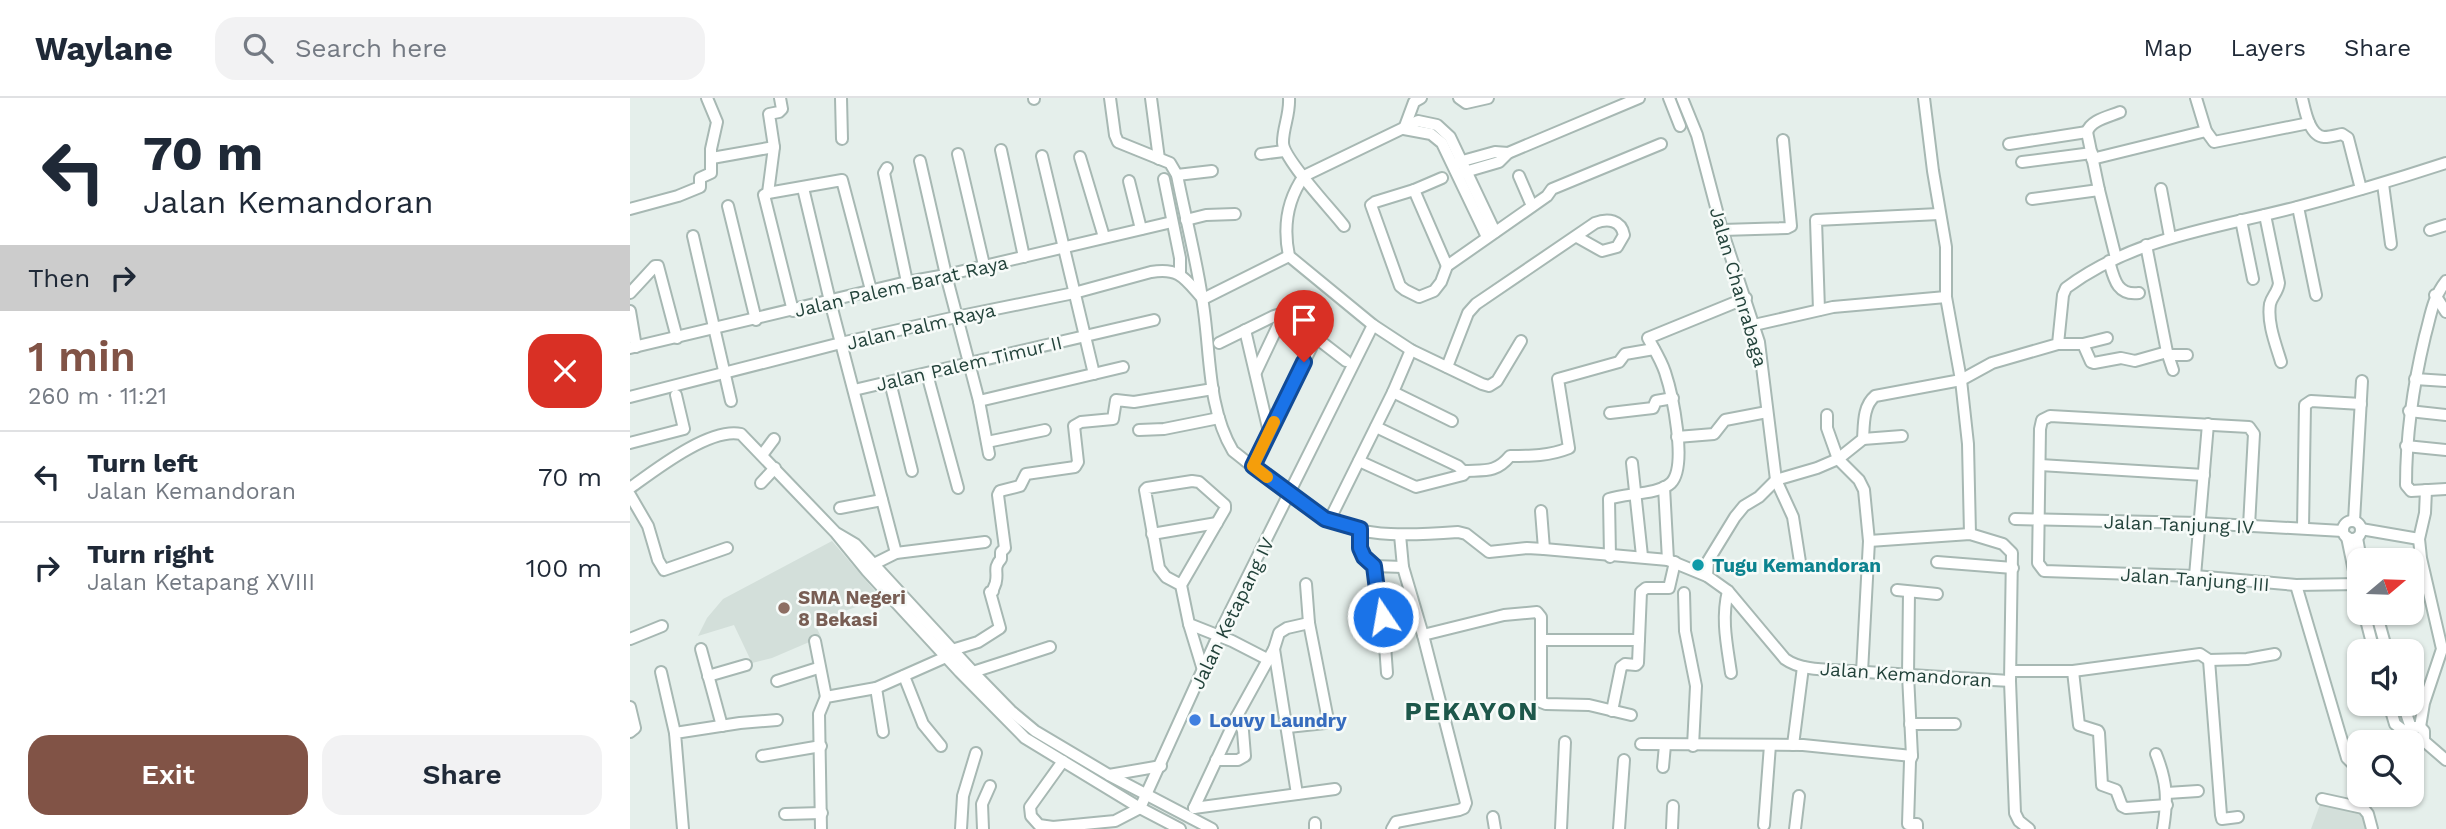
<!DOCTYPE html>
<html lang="en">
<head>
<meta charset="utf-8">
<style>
	:root { --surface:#fff; --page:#f2f2f3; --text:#1f2937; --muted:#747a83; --line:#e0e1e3; --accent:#815346 }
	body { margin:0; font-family:"Work Sans",sans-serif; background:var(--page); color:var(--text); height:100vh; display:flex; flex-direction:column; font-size:26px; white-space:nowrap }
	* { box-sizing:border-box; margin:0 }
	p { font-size:23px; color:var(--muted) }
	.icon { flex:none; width:38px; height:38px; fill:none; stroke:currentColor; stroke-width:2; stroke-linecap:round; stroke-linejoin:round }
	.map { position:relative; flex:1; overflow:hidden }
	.panel { display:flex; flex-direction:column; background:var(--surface); width:630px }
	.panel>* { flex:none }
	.banner { background:#fff; color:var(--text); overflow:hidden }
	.needle { width:46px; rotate:71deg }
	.tools { position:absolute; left:1717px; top:450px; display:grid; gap:14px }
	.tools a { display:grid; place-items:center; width:77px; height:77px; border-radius:14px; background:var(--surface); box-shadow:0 2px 5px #0004; font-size:35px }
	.pin { position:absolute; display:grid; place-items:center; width:60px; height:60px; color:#fff; margin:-72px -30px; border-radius:50% 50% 50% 0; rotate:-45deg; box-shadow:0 0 7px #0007 }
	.pin .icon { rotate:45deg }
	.me { position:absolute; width:77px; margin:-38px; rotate:348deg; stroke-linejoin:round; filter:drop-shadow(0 0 5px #0008) }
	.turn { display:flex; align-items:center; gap:24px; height:147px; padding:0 28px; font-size:32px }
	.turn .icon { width:91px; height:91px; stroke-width:2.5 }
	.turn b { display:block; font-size:49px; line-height:60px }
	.then { display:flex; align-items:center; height:66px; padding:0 28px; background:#0003; gap:14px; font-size:26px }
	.round { display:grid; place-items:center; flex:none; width:74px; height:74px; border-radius:21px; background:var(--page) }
	.summary { display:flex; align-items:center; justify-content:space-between; height:119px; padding:0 28px }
	h1 { font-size:42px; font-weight:600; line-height:52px; color:var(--accent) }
	.cta { display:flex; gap:14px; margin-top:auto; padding:14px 28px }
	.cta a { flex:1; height:80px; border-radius:21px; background:var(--accent); color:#fff; font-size:28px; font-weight:600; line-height:80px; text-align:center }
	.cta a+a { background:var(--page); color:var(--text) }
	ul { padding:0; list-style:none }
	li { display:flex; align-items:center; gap:21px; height:91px; padding:0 28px; border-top:2px solid var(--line) }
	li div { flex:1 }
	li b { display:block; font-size:26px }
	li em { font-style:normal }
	header { display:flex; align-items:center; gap:42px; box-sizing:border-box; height:98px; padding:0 35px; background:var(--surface); border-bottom:2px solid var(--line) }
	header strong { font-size:33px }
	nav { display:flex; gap:38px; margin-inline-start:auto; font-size:24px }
	.search { width:490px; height:63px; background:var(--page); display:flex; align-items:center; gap:18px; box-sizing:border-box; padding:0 24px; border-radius:21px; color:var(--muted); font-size:26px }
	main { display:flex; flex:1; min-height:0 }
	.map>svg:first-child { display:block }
	.built { fill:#d3dfda }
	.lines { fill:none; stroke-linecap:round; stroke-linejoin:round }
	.minor-casing { stroke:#a7b8b3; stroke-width:14 }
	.minor { stroke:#fff; stroke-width:10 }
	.route-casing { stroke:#114b97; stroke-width:18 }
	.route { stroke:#1a73e8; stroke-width:12 }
	.slow { stroke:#f59e0b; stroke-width:12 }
	.culture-dot { fill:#0f9aa8; stroke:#f7fbf9; stroke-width:2.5 }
	.education-dot { fill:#8d6e63; stroke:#f7fbf9; stroke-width:2.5 }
	.shop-dot { fill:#3f7fe0; stroke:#f7fbf9; stroke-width:2.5 }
	.labels { text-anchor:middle; stroke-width:5; stroke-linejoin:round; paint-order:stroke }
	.street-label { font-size:19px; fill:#23433b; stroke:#f7fbf9 }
	.culture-label { font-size:19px; font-weight:bold; fill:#0d838f; stroke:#f7fbf9; text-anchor:start }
	.education-label { font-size:19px; font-weight:bold; fill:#785e54; stroke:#f7fbf9; text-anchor:start }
	.shop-label { font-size:19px; font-weight:bold; fill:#366cbe; stroke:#f7fbf9; text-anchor:start }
	.district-label { font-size:26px; font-weight:bold; letter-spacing:2px; fill:#1d574a; stroke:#f7fbf9 }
</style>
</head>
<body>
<header>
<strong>Waylane</strong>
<div class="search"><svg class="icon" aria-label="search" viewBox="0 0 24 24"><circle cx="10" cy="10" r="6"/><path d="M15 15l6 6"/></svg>Search here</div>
<nav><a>Map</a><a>Layers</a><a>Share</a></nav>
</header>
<main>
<section class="panel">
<div class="banner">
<div class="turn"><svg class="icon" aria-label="left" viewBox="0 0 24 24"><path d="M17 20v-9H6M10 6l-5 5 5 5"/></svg><div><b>70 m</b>Jalan Kemandoran</div></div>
<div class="then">Then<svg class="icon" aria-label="right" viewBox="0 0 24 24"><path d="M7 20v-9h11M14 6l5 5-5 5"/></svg></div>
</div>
<div class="summary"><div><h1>1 min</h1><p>260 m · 11:21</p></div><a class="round" style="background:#d93025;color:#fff"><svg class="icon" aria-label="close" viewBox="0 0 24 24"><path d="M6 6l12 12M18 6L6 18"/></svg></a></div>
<ul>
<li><svg class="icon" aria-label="left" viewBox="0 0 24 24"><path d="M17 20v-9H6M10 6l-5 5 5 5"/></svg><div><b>Turn left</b><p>Jalan Kemandoran</p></div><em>70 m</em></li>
<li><svg class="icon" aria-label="right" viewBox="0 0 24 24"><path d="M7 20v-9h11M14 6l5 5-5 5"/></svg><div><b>Turn right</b><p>Jalan Ketapang XVIII</p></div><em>100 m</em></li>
</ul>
<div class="cta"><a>Exit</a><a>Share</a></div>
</section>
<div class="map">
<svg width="1816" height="731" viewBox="0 0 1816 731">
	<rect width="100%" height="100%" fill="#e5efeb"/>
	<g class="built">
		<path d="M 202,443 L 251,500 L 184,524 L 191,539 L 142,560 L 122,565 L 104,527 L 68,538 L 77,520 L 93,501 Z"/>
		<path d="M 1692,701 L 1730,710 L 1742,731 L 1681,731 Z"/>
	</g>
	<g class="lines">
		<defs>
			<g id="minor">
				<path d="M 211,0 L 212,41"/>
				<path d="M 404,0 L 404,1"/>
				<path d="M 480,0 L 485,37 L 488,44 L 540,65 L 547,77 C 555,118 566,159 572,200 C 581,250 576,308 603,353 C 630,374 665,405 695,420 C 732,441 788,437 828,434 L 836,436 L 859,454 L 897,450 L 914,451 L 1038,462 L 1077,478 L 1098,493 L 1155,561 C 1173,574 1202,571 1223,573 C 1275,577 1328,580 1380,583"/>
				<path d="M 521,0 L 529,61"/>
				<path d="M 659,0 C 660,17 653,29 653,44 C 652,60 702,112 714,128"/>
				<path d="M 829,0 L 836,5 L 858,0"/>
				<path d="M 1039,0 L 1050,28"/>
				<path d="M 1052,0 L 1067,37 L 1092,132 L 1129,244 L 1146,382 L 1163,419 L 1170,464"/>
				<path d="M 1566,0 L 1576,33 L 1584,44 L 1679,25"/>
				<path d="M 1672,0 C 1675,12 1679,38 1694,39 C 1700,39 1707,37 1712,36 L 1718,40 L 1731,91"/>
				<path d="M 774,31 L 801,36 L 812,45 L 857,139"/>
				<path d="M 774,31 L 784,4 L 791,0"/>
				<path d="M 1457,34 C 1461,22 1478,19 1490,14"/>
				<path d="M 1379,46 L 1457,34 L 1469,92 L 1486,160"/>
				<path d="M 371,52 L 394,159"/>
				<path d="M 328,56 L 354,167"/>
				<path d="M 631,56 L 654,53"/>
				<path d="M 412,58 L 464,276"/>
				<path d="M 450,59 L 474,139"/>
				<path d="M 82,60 L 144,49"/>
				<path d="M 1462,61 L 1576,33"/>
				<path d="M 290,63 L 316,177 L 349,303 L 359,356"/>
				<path d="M 829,64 L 865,54 L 878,55"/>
				<path d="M 1392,64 L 1462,55"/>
				<path d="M 257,70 L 254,75 L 277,184"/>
				<path d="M 828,76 L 869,64 L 878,55 L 1009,0"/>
				<path d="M 547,77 L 582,73"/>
				<path d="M 889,78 L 902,108"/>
				<path d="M 812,80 L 784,92 L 745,104 L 741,107 L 770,188 L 775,192 L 789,199 L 804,193 L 811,184 L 817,168 L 917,98 L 922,91 L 1031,46"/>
				<path d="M 534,81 L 550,160 L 550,176"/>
				<path d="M 499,83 L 511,131"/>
				<path d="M 1753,86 L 1761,146"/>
				<path d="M 173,90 L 200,203 L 266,455"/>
				<path d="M 1531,91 L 1540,139"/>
				<path d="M 784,92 L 817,168"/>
				<path d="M 138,95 L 144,49 L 139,16 L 149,14 L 152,11 L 150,0"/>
				<path d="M 1402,101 L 1469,92"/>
				<path d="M 98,108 L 126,222"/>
				<path d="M 1668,109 L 1686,197"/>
				<path d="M 0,111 L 48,98 L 70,89 L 70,80 L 81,75 L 81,51 L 87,24 L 77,0"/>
				<path d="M 1635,117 L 1649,185 C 1648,194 1642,198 1640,206 C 1637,225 1646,247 1651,264"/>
				<path d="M 556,122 L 576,117 L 605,116"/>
				<path d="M 1611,122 L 1623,181"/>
				<path d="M 1092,132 L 1157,130 L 1161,128 L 1153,42"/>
				<path d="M 1800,132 L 1816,127"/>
				<path d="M 865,134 L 820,39 L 807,27 L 788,23 L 674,78 C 657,102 653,129 659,158 L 743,227 L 781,252 L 852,286 L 859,288 L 867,283 L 891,243"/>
				<path d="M 63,138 L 101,303"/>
				<path d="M 1516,147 L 1537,254 L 1543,272"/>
				<path d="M 1479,163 C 1484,181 1487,198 1509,195"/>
				<path d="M 1816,183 C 1802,201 1801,217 1795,238 C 1783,288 1776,336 1776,387 L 1781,393 L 1816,391"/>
				<path d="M 0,195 L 25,168 L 28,168 L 47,240"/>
				<path d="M 1805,197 L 1816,214"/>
				<path d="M 1189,212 L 1186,122 L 1309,116"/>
				<path d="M 0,213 L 6,249"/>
				<path d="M 163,213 L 134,97 L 138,95 L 212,82 L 241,192"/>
				<path d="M 654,215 L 716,263"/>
				<path d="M 1124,227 L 1203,209 L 1316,199"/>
				<path d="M 615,232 L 639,334"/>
				<path d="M 589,245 L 644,218 L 654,215"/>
				<path d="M 1428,246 L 1453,246 L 1461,264 L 1464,265 L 1491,260 L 1505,263 L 1537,254"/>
				<path d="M 1453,246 L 1477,240"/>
				<path d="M 0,250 L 277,184 L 316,177 L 542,124"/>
				<path d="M 1538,257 L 1557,257"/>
				<path d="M 817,269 L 838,215 L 846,206 L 965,125 C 978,120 991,122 994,137 L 987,149 L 972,153 L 947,139"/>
				<path d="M 626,274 L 654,215"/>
				<path d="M 297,276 L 328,390"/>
				<path d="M 1785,281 L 1816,283"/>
				<path d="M 260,284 L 282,373"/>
				<path d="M 224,292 L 524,222"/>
				<path d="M 763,294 L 781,252"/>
				<path d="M 0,299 L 211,245 L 326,219 L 444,195 L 521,174 C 550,169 555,181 573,201 L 659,158"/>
				<path d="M 349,303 L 493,269"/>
				<path d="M 1779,313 L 1816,317"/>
				<path d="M 980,315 L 1023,310 L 1026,303 L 1043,300"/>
				<path d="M 1197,317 L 1197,330 L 1208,361 L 1229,382 L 1234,392 L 1239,443 L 1232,574"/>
				<path d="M 509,332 L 534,331 L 589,320"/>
				<path d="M 1047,339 L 1084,336 L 1095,322 L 1137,314"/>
				<path d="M 1233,341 L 1272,338"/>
				<path d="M 357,344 L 415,332"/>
				<path d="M 0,345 L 54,331 L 46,297"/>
				<path d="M 1776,348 L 1816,352"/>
				<path d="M 132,357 L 144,341"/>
				<path d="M 729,363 L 786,389 L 833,377 L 835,375 L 828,368 L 746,329"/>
				<path d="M 1002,365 L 1012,458"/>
				<path d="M 1410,367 L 1574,377"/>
				<path d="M 623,368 L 686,240"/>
				<path d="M 835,373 C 855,372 866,375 880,358 C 901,358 919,358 939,350 L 928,281 L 989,264 L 995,256 L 1024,251"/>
				<path d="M 131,385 L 145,370"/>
				<path d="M 1034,389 L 1038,462"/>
				<path d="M 0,390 C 25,372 80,329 111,336 L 206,435 L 237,473 L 330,574 L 395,640 L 510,710 L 550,731"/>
				<path d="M 0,397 L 18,428 L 28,462 L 34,472 L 97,450"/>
				<path d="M 210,410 L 252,402"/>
				<path d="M 911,413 L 914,451"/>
				<path d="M 703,415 L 763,294 L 822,323"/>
				<path d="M 1385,421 L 1569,425 L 1713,433"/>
				<circle cx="1722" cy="432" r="9"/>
				<path d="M 1724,423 L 1732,283"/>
				<path d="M 1619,428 L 1624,336 L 1619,329 L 1420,318 L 1412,322 L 1410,331 L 1408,465 L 1414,473 L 1565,478 L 1666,487 L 1729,486"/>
				<path d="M 1673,430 L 1675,307 L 1681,303 L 1731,306"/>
				<path d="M 730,431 L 731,454 L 744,468"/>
				<path d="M 1731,431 L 1789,441"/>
				<path d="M 208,436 L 225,446 L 343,574 L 381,613 L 405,633 L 479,677 L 582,731"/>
				<path d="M 522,436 L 587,425"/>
				<path d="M 1340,436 L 1338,346 L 1331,282 L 1362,265 L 1428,246 L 1433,197 L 1436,190 C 1504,139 1587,130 1667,109 C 1717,96 1767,81 1816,65"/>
				<path d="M 1717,439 L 1729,497"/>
				<path d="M 1727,440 L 1731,462"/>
				<path d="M 1239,443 L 1340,436 L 1373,446 L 1382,455 L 1380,583 L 1385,715 L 1389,723 L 1399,731"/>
				<path d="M 980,459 L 979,401 C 995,395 1028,397 1041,385 C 1058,368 1042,295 1035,274 C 1031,262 1024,251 1018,240 L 1116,200"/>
				<path d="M 1307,464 L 1383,470"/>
				<path d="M 244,466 L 266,455 L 355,444"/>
				<path d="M 1077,478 L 1078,463 L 1105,419 L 1114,408 L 1129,399 L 1146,382 L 1187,370 L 1208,361 L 1233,341 C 1234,326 1233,308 1245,298 L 1331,282 L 1316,199 L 1316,149 L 1303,73 L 1294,0"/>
				<path d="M 1565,478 L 1578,326"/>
				<path d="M 551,487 L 595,411 L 595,407 L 569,384 L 562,383 L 517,390 L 515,392 L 529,470 L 536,479 L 551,487 L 559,526 L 602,543 L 639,562"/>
				<path d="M 1666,487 L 1717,660 L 1723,666 L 1729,665"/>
				<path d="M 1267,492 L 1307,496"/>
				<path d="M 1098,493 C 1091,521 1097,547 1101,575"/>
				<path d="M 1279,494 L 1278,577 L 1282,658 L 1280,663 L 1278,726 L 1287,726 L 1287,731"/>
				<path d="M 1054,495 L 1055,533 L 1066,588 L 1063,648"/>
				<path d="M 1734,514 L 1744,553"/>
				<path d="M 1746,514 L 1757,553"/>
				<path d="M 731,522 L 732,504 L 748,500"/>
				<path d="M 559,526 L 573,572"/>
				<path d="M 793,537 L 874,517 L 907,514 L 911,519 L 911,604 L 916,606 L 959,607 L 1001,617"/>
				<path d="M 0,541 L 32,528"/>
				<path d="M 911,542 L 1009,542"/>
				<path d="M 185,543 L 196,599"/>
				<path d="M 71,551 L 92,628"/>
				<path d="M 644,551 L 667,696"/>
				<path d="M 322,552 L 348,544 L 370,530 L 360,494 L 363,493 C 363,489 366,487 366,483 C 368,473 363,470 371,461 L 371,454 L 375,450 L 368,397 L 370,393 L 390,388 L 396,376 L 445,369 L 448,364 L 444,328 L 451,324 L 483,321 L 486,302 L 504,304 L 583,291"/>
				<path d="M 1579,562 L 1591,717 L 1592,721 L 1608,719"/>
				<path d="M 1381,573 L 1443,573 L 1570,556 L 1579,562 L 1617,561 L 1645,556"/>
				<path d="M 1443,573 L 1449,627 L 1468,633 L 1469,635 L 1472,687 L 1486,692 L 1492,708 L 1496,710 L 1537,707"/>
				<path d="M 31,574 L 45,635"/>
				<path d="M 757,575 L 753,519 L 748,500 L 744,468 L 773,469"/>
				<path d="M 78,578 L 116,567"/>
				<path d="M 274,578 L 293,626 L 311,648"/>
				<path d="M 337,578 L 343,574 L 420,549"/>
				<path d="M 147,583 L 188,570"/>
				<path d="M 246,590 L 253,634"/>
				<path d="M 1759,606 L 1765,626 L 1778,636"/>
				<path d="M 1773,606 L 1781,630"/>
				<path d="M 0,609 L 5,630 L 0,634"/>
				<path d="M 982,613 L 991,569 L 995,566 L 1006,567 L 1008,565 L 1011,494 L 1016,490 L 1039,490 L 1045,464"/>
				<path d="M 1280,626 L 1325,626"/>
				<path d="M 658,629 L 695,625 L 698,622 L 679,525 L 676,486"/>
				<path d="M 1790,629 L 1794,605 L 1812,551 L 1791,460 L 1789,441 L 1795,415 L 1796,392"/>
				<path d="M 1778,636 L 1785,629 L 1790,629 L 1794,633 L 1794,643 L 1788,647 L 1782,646"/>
				<path d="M 1794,643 L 1816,662"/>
				<path d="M 1011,646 L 1173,647 L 1282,658"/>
				<path d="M 1163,647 L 1173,569"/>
				<path d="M 1526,656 C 1537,684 1538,701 1533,731"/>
				<path d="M 132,658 L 191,648"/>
				<path d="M 586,662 L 608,662 L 615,658 L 613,633 L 607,618"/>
				<path d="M 433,663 L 400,709 L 401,718 L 409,727 L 423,729 L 485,723 L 510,710 L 588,538 L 743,227"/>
				<path d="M 1033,669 L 1035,647"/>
				<path d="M 479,677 L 531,668"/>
				<path d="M 1537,695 L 1568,693"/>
				<path d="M 1692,701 L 1733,710 L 1738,716 L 1742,731"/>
				<path d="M 564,710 L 607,618 L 644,551 L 649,535 L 657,530 L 679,525"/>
				<path d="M 564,710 L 705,691"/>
				<path d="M 155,716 L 192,715"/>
				<path d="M 863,719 L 865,731"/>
				<path d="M 685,725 L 685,731"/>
				<path d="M 1134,727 L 1140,647"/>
				<path d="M 53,731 L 45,635 L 110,625 L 147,622"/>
				<path d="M 191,731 L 189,616 L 196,599 L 246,590 L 316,559"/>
				<path d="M 331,731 L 333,698 L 346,655"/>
				<path d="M 353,731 L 352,706 L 360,688"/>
				<path d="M 762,731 L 766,724 L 829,712 L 834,710 L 836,705 L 793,537 L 773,469 L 770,437"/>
				<path d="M 931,731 L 935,644"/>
				<path d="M 989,731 L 994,662"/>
				<path d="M 1042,731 L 1043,708"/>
				<path d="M 1165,731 L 1169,698"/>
			</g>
		</defs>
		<use href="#minor" class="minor-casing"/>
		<use href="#minor" class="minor"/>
	</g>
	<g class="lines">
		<defs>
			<path id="route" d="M 674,264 L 623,368 L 695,421 L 730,431 L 730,450 L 734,459 L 744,468 L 748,500 L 753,519"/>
		</defs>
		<use href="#route" class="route-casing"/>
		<use href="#route" class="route"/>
		<path class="slow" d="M 637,379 L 623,368 L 644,324"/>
	</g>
	<circle class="culture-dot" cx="1068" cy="467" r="7"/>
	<circle class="education-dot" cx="154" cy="510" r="7"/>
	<circle class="shop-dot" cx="565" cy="622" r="7"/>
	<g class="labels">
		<g class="street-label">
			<text transform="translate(271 188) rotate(-13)" y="7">Jalan Palem Barat Raya</text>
			<text transform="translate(1109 189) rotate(74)" y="7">Jalan Chanrabaga</text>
			<text transform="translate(291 228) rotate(-13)" y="7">Jalan Palm Raya</text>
			<text transform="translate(339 265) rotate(-13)" y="7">Jalan Palem Timur II</text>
			<text transform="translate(1549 426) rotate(2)" y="7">Jalan Tanjung IV</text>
			<text transform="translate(1565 481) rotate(4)" y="7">Jalan Tanjung III</text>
			<text transform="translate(602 515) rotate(-64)" y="7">Jalan Ketapang IV</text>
			<text transform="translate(1276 576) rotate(4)" y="7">Jalan Kemandoran</text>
		</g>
		<g class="culture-label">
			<text x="1082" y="474">Tugu Kemandoran</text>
		</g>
		<g class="education-label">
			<text x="168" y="506">SMA Negeri<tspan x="168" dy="22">8 Bekasi</tspan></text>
		</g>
		<g class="shop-label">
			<text x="579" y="629">Louvy Laundry</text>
		</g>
		<g class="district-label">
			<text x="842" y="622">PEKAYON</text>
		</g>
	</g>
</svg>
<div class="tools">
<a><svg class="needle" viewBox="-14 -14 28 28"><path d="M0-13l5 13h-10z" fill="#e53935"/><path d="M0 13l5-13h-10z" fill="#747a83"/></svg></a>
<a><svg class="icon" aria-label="sound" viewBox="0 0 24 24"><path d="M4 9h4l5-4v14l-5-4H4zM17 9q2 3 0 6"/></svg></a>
<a><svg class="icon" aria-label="search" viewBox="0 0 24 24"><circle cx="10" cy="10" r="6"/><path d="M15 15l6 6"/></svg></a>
</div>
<div class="pin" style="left:674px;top:264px;background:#d93025"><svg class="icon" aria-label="arrive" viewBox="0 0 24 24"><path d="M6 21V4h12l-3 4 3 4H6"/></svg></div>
<svg class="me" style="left:753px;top:519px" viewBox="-20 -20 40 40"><circle r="17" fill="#1a73e8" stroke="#fff" stroke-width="3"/><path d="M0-11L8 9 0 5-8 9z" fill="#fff"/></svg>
</div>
</main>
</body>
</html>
